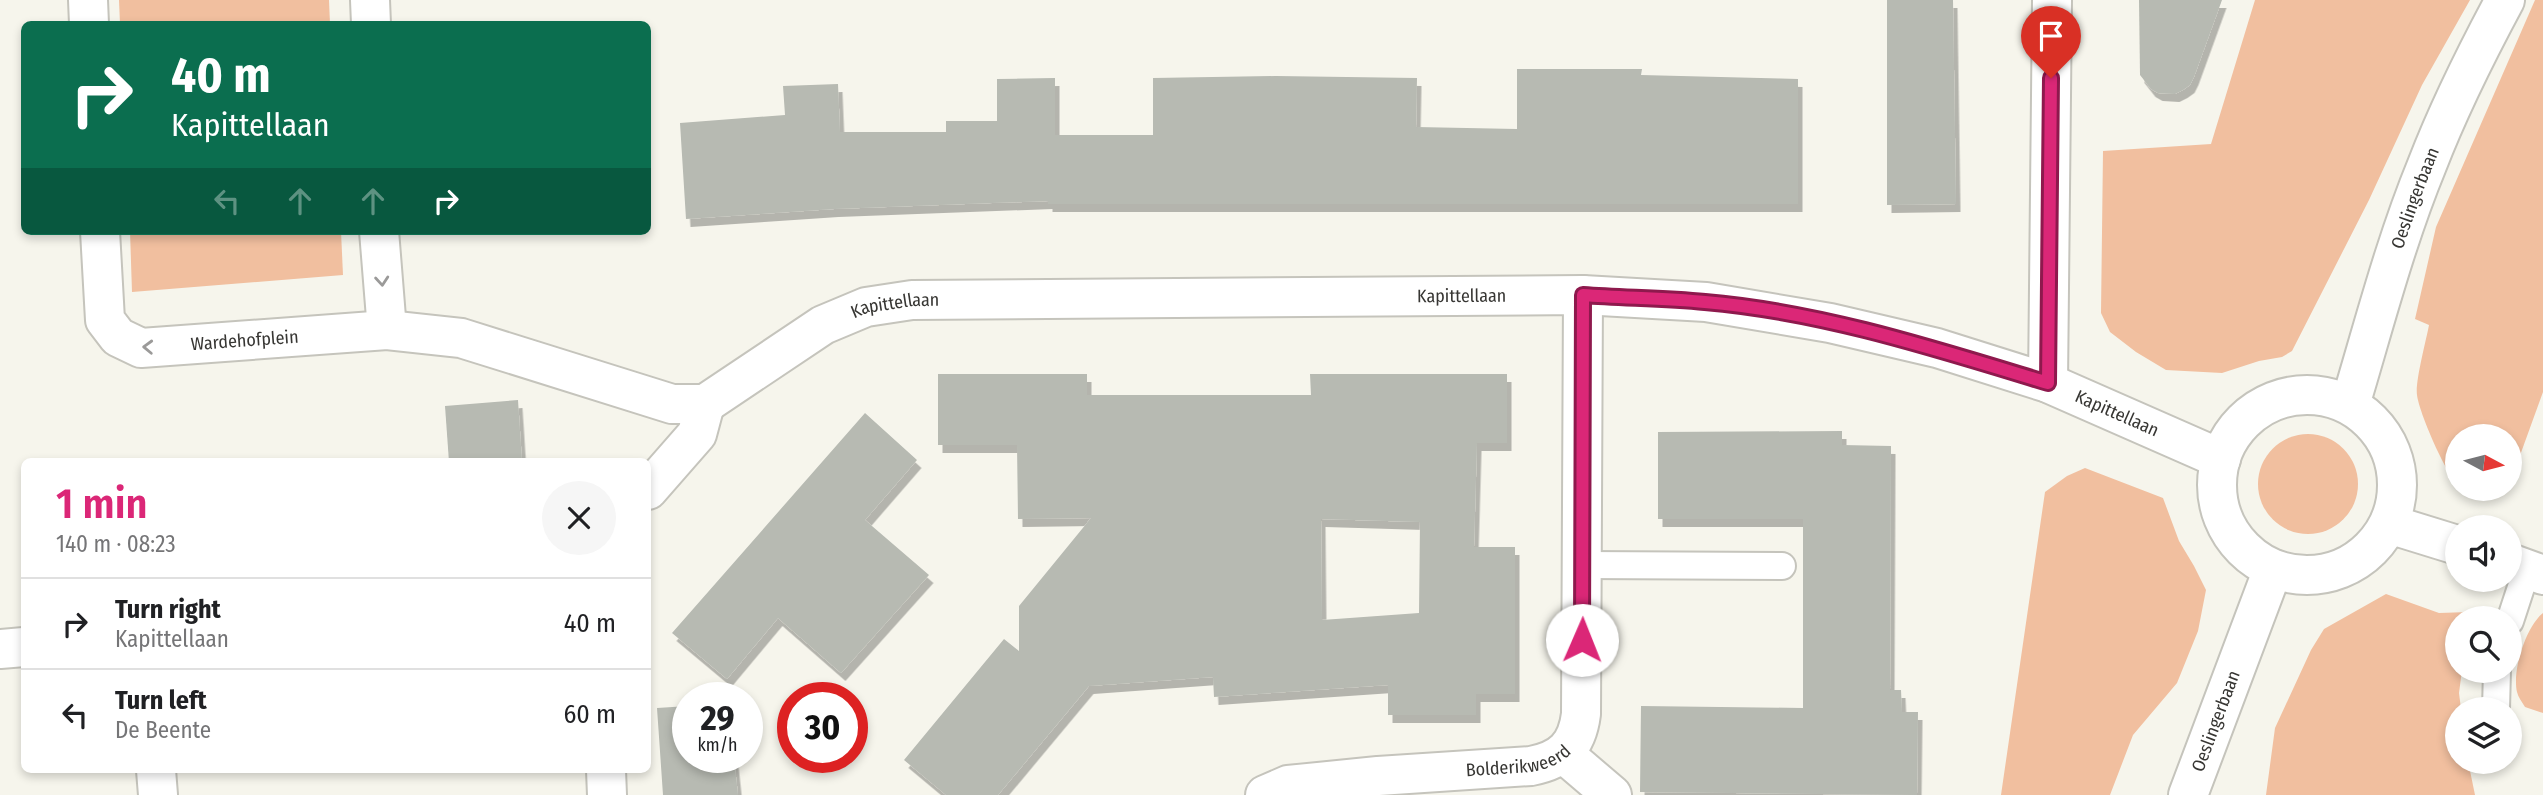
<!DOCTYPE html>
<html lang="en">
<head>
<meta charset="utf-8">
<style>
	:root { --surface:#fff; --page:#f6f6f6; --text:#202124; --muted:#757577; --line:#e0e0e0; --accent:#db2777 }
	body { margin:0; font-family:"Fira Sans Condensed",sans-serif; background:var(--page); color:var(--text); height:100vh; display:flex; flex-direction:column; font-size:26px; white-space:nowrap }
	* { box-sizing:border-box; margin:0 }
	p { font-size:23px; color:var(--muted) }
	.icon { flex:none; width:38px; height:38px; fill:none; stroke:currentColor; stroke-width:2; stroke-linecap:round; stroke-linejoin:round }
	.map { position:relative; flex:1; overflow:hidden }
	.details { position:absolute; left:21px; top:458px; width:630px; height:315px; display:flex; flex-direction:column; background:var(--surface); border-radius:10px; box-shadow:0 4px 10px #0003 }
	.details>* { flex:none }
	.hud { position:absolute; left:21px; top:21px; width:630px; height:214px; border-radius:10px; box-shadow:0 4px 10px #0003; background:#0b6e4f; color:#fff; overflow:hidden }
	.needle { width:46px; rotate:97deg }
	.buttons { position:absolute; left:2445px; top:424px; display:grid; gap:14px }
	.buttons a { display:grid; place-items:center; width:77px; height:77px; border-radius:50%; background:var(--surface); box-shadow:0 4px 10px #0003; font-size:35px }
	.speed { position:absolute; left:672px; top:682px; display:flex; gap:14px; font-size:35px; font-weight:700; text-align:center }
	.speed>* { display:grid; place-content:center; width:91px; height:91px; border-radius:50%; background:var(--surface); box-shadow:0 4px 10px #0003; line-height:1 }
	.speed small { font-size:18px; font-weight:400 }
	.speed .limit { border:10px solid #d22; background:#fff; color:#111 }
	.pin { position:absolute; display:grid; place-items:center; width:60px; height:60px; color:#fff; margin:-72px -30px; border-radius:50% 50% 50% 0; rotate:-45deg; box-shadow:0 0 7px #0007 }
	.pin .icon { rotate:45deg }
	.me { position:absolute; width:77px; margin:-38px; rotate:1deg; stroke-linejoin:round; filter:drop-shadow(0 0 5px #0008) }
	.turn { display:flex; align-items:center; gap:24px; height:147px; padding:0 35px; font-size:32px }
	.turn .icon { width:91px; height:91px; stroke-width:2.5 }
	.turn b { display:block; font-size:49px; line-height:60px }
	.lanes { display:flex; align-items:center; height:66px; padding:0 35px; background:#0003; justify-content:center; gap:35px; direction:ltr }
	.lanes .off { opacity:.35 }
	.round { display:grid; place-items:center; flex:none; width:74px; height:74px; border-radius:37px; background:var(--page) }
	.overview { display:flex; align-items:center; justify-content:space-between; height:119px; padding:0 35px }
	h1 { font-size:42px; font-weight:600; line-height:52px; color:var(--accent) }
	ul { padding:0; list-style:none }
	li { display:flex; align-items:center; gap:21px; height:91px; padding:0 35px; border-top:2px solid var(--line) }
	li div { flex:1 }
	li b { display:block; font-size:26px }
	li em { font-style:normal }
	.map>svg:first-child { display:block }
	.green { fill:#f1bf9f }
	.building { fill:#b7bab2; fill-rule:evenodd; filter:url(#shadow) }
	.lines { fill:none; stroke-linecap:round; stroke-linejoin:round }
	.service-casing { stroke:#c5c4bc; stroke-width:30 }
	.minor-casing { stroke:#c5c4bc; stroke-width:42 }
	.secondary-casing { stroke:#c5c4bc; stroke-width:42 }
	.service { stroke:#fff; stroke-width:26 }
	.minor { stroke:#fff; stroke-width:38 }
	.secondary { stroke:#fff; stroke-width:38 }
	.oneway { stroke:#9b9a99 }
	.route-casing { stroke:#8e194d; stroke-width:18 }
	.route { stroke:#db2777; stroke-width:12 }
	.labels { text-anchor:middle; stroke-width:5; stroke-linejoin:round; paint-order:stroke }
	.street-label { font-size:18px; fill:#373633; stroke:#f6f5ec }
</style>
</head>
<body>
<div class="map">
<svg width="2543" height="795" viewBox="0 0 2543 795">
	<defs>
		<filter id="shadow"><feDropShadow dx="4.5" dy="8" stdDeviation="0" flood-color="#0004"/></filter>
	</defs>
	<rect width="100%" height="100%" fill="#f6f5ec"/>
	<g class="green">
		<path d="M 119,0 L 329,0 L 330,24 L 120,24 Z"/>
		<path d="M 2255,0 L 2470,0 L 2422,85 L 2369,200 L 2292,351 L 2282,357 L 2259,361 L 2222,373 L 2166,370 L 2136,352 L 2110,332 L 2101,313 L 2103,151 L 2211,144 Z"/>
		<path d="M 2535,0 L 2543,0 L 2543,392 L 2510,483 L 2510,436 L 2457,436 L 2457,483 C 2445,472 2419,412 2417,395 C 2415,382 2426,341 2429,325 L 2415,319 L 2436,227 Z"/>
		<path d="M 130,231 L 341,231 L 343,275 L 132,292 Z"/>
		<circle cx="2308" cy="484" r="50"/>
		<path d="M 2085,468 L 2163,498 L 2179,541 L 2194,566 L 2206,590 L 2198,631 L 2177,683 L 2133,735 L 2110,795 L 2001,795 L 2045,492 L 2067,476 Z"/>
		<path d="M 2386,594 L 2439,613 L 2469,612 L 2468,618 L 2457,618 L 2457,670 L 2462,670 L 2459,693 L 2461,709 L 2457,709 L 2457,761 L 2468,761 L 2475,795 L 2266,795 L 2275,728 L 2311,650 L 2324,629 Z"/>
		<path d="M 2543,613 L 2543,713 L 2525,707 C 2522,702 2518,697 2517,692 C 2512,670 2526,627 2543,613 Z"/>
	</g>
	<g class="building">
		<path d="M 1887,0 L 1953,0 L 1956,204 L 1887,205 Z"/>
		<path d="M 2139,0 L 2222,0 L 2194,77 L 2190,85 L 2183,90 L 2175,94 L 2158,93 L 2151,89 L 2140,75 Z"/>
		<path d="M 1517,69 L 1642,69 L 1641,75 L 1798,79 L 1798,204 L 1048,204 L 1048,201 L 834,209 L 686,219 L 680,123 L 785,115 L 783,86 L 838,84 L 840,132 L 946,132 L 946,121 L 997,121 L 997,79 L 1055,78 L 1055,135 L 1153,135 L 1153,78 L 1276,76 L 1417,78 L 1416,127 L 1517,129 Z"/>
		<path d="M 938,374 L 1087,374 L 1087,395 L 1311,395 L 1310,374 L 1507,374 L 1507,443 L 1477,443 L 1474,547 L 1515,547 L 1515,694 L 1476,694 L 1476,715 L 1388,715 L 1388,685 L 1214,697 L 1213,677 L 1089,686 L 998,795 L 946,795 L 904,760 L 1004,639 L 1019,651 L 1019,606 L 1091,518 L 1018,519 L 1017,445 L 938,445 ZM 1321,519 L 1420,522 L 1419,613 L 1322,620 Z"/>
		<path d="M 518,400 L 522,462 L 449,462 L 445,406 Z"/>
		<path d="M 865,413 L 917,460 L 865,520 L 929,575 L 841,673 L 778,618 L 727,679 L 672,633 Z"/>
		<path d="M 1842,431 L 1842,445 L 1891,446 L 1890,690 L 1901,690 L 1902,712 L 1918,712 L 1917,795 L 1640,792 L 1641,706 L 1803,708 L 1803,519 L 1658,519 L 1658,432 Z"/>
		<path d="M 688,706 L 688,758 L 734,758 L 738,795 L 663,795 L 657,708 Z"/>
	</g>
	<g class="lines">
		<defs>
			<g id="service">
				<path d="M 1583,565 L 1782,566"/>
				<path d="M 2510,621 L 2527,569"/>
				<path d="M 2496,709 L 2497,670"/>
			</g>
			<g id="minor">
				<path d="M 88,0 L 89,24"/>
				<path d="M 370,0 L 371,24"/>
				<path id="s1" d="M 100,231 L 105,320 L 118,337 L 141,348 L 387,330 L 461,338 L 672,404 L 705,404 L 823,325 L 866,307 L 912,300 L 1583,295 L 1706,302 L 1830,323 L 1937,348 L 2048,383 L 2221,459"/>
				<path d="M 379,231 L 387,330"/>
				<path d="M 2048,383 L 2052,0"/>
				<path d="M 648,490 L 697,434 L 705,404"/>
				<path d="M 2389,524 L 2457,545"/>
				<path d="M 2510,563 L 2543,575"/>
				<path d="M 0,649 L 24,647"/>
				<path d="M 1564,754 L 1612,795"/>
				<path d="M 156,770 L 158,795"/>
				<path d="M 606,770 L 607,795"/>
				<path id="s2" d="M 1265,795 L 1288,785 L 1378,776 L 1531,766 C 1562,760 1577,746 1581,714 L 1583,295"/>
			</g>
			<g id="secondary">
				<circle cx="2307" cy="485" r="90"/>
				<path id="s3" d="M 2350,405 C 2374,325 2395,243 2427,165 C 2449,108 2476,54 2505,0"/>
				<path id="s4" d="M 2188,795 L 2273,569"/>
			</g>
		</defs>
		<use href="#service" class="service-casing"/>
		<use href="#minor" class="minor-casing"/>
		<use href="#secondary" class="secondary-casing"/>
		<use href="#service" class="service"/>
		<use href="#minor" class="minor"/>
		<use href="#secondary" class="secondary"/>
	</g>
	<defs><path id="oneway-chevron" d="M-2-3.5L2.5 0L-2 3.5" fill="none" stroke-width="1.6" stroke-linecap="round" stroke-linejoin="round" transform="scale(1.75)"/></defs>
	<g class="oneway">
		<use href="#oneway-chevron" transform="translate(382 281) rotate(85)"/>
		<use href="#oneway-chevron" transform="translate(148 347) rotate(-178)"/>
	</g>
	<g class="lines">
		<defs>
			<path id="route" d="M 1582,640 L 1583,295 C 1623,298 1665,298 1705,302 C 1822,312 1936,349 2048,383 L 2051,78"/>
		</defs>
		<use href="#route" class="route-casing"/>
		<use href="#route" class="route"/>
	</g>
	<g class="labels">
		<g class="street-label">
			<text dy="6" stroke="none"><textPath href="#s3" startOffset="217">Oeslingerbaan</textPath></text>
			<text dy="6" stroke="none"><textPath href="#s1" startOffset="1496">Kapittellaan</textPath></text>
			<text dy="6" stroke="none"><textPath href="#s1" startOffset="929">Kapittellaan</textPath></text>
			<text dy="6" stroke="none"><textPath href="#s1" startOffset="240">Wardehofplein</textPath></text>
			<text dy="6" stroke="none"><textPath href="#s1" startOffset="2168">Kapittellaan</textPath></text>
			<text dy="6" stroke="none"><textPath href="#s4" startOffset="79">Oeslingerbaan</textPath></text>
			<text dy="6" stroke="none"><textPath href="#s2" startOffset="257">Bolderikweerd</textPath></text>
		</g>
	</g>
</svg>
<div class="buttons">
<a><svg class="needle" viewBox="-14 -14 28 28"><path d="M0-13l5 13h-10z" fill="#e53935"/><path d="M0 13l5-13h-10z" fill="#757577"/></svg></a>
<a><svg class="icon" aria-label="sound" viewBox="0 0 24 24"><path d="M4 9h4l5-4v14l-5-4H4zM17 9q2 3 0 6"/></svg></a>
<a><svg class="icon" aria-label="search" viewBox="0 0 24 24"><circle cx="10" cy="10" r="6"/><path d="M15 15l6 6"/></svg></a>
<a><svg class="icon" aria-label="layers" viewBox="0 0 24 24"><path d="M12 4l9 5-9 5-9-5zM3 14l9 5 9-5"/></svg></a>
</div>
<div class="speed"><div>29<small>km/h</small></div><div class="limit">30</div></div>
<div class="pin" style="left:2051px;top:78px;background:#d93025"><svg class="icon" aria-label="arrive" viewBox="0 0 24 24"><path d="M6 21V4h12l-3 4 3 4H6"/></svg></div>
<svg class="me" style="left:1582px;top:640px" viewBox="-20 -20 40 40"><circle r="19" fill="#fff"/><path d="M0-13L10 11 0 6-10 11z" fill="#db2777"/></svg>
<div class="hud">
<div class="turn"><svg class="icon" aria-label="right" viewBox="0 0 24 24"><path d="M7 20v-9h11M14 6l5 5-5 5"/></svg><div><b>40 m</b>Kapittellaan</div></div>
<div class="lanes"><svg class="icon off" aria-label="left" viewBox="0 0 24 24"><path d="M17 20v-9H6M10 6l-5 5 5 5"/></svg><svg class="icon off" aria-label="ahead" viewBox="0 0 24 24"><path d="M12 20V5M6 11l6-6 6 6"/></svg><svg class="icon off" aria-label="ahead" viewBox="0 0 24 24"><path d="M12 20V5M6 11l6-6 6 6"/></svg><svg class="icon" aria-label="right" viewBox="0 0 24 24"><path d="M7 20v-9h11M14 6l5 5-5 5"/></svg></div>
</div>
<section class="details">
<div class="overview"><div><h1>1 min</h1><p>140 m · 08:23</p></div><a class="round"><svg class="icon" aria-label="close" viewBox="0 0 24 24"><path d="M6 6l12 12M18 6L6 18"/></svg></a></div>
<ul>
<li><svg class="icon" aria-label="right" viewBox="0 0 24 24"><path d="M7 20v-9h11M14 6l5 5-5 5"/></svg><div><b>Turn right</b><p>Kapittellaan</p></div><em>40 m</em></li>
<li><svg class="icon" aria-label="left" viewBox="0 0 24 24"><path d="M17 20v-9H6M10 6l-5 5 5 5"/></svg><div><b>Turn left</b><p>De Beente</p></div><em>60 m</em></li>
</ul>
</section>
</div>
</body>
</html>
